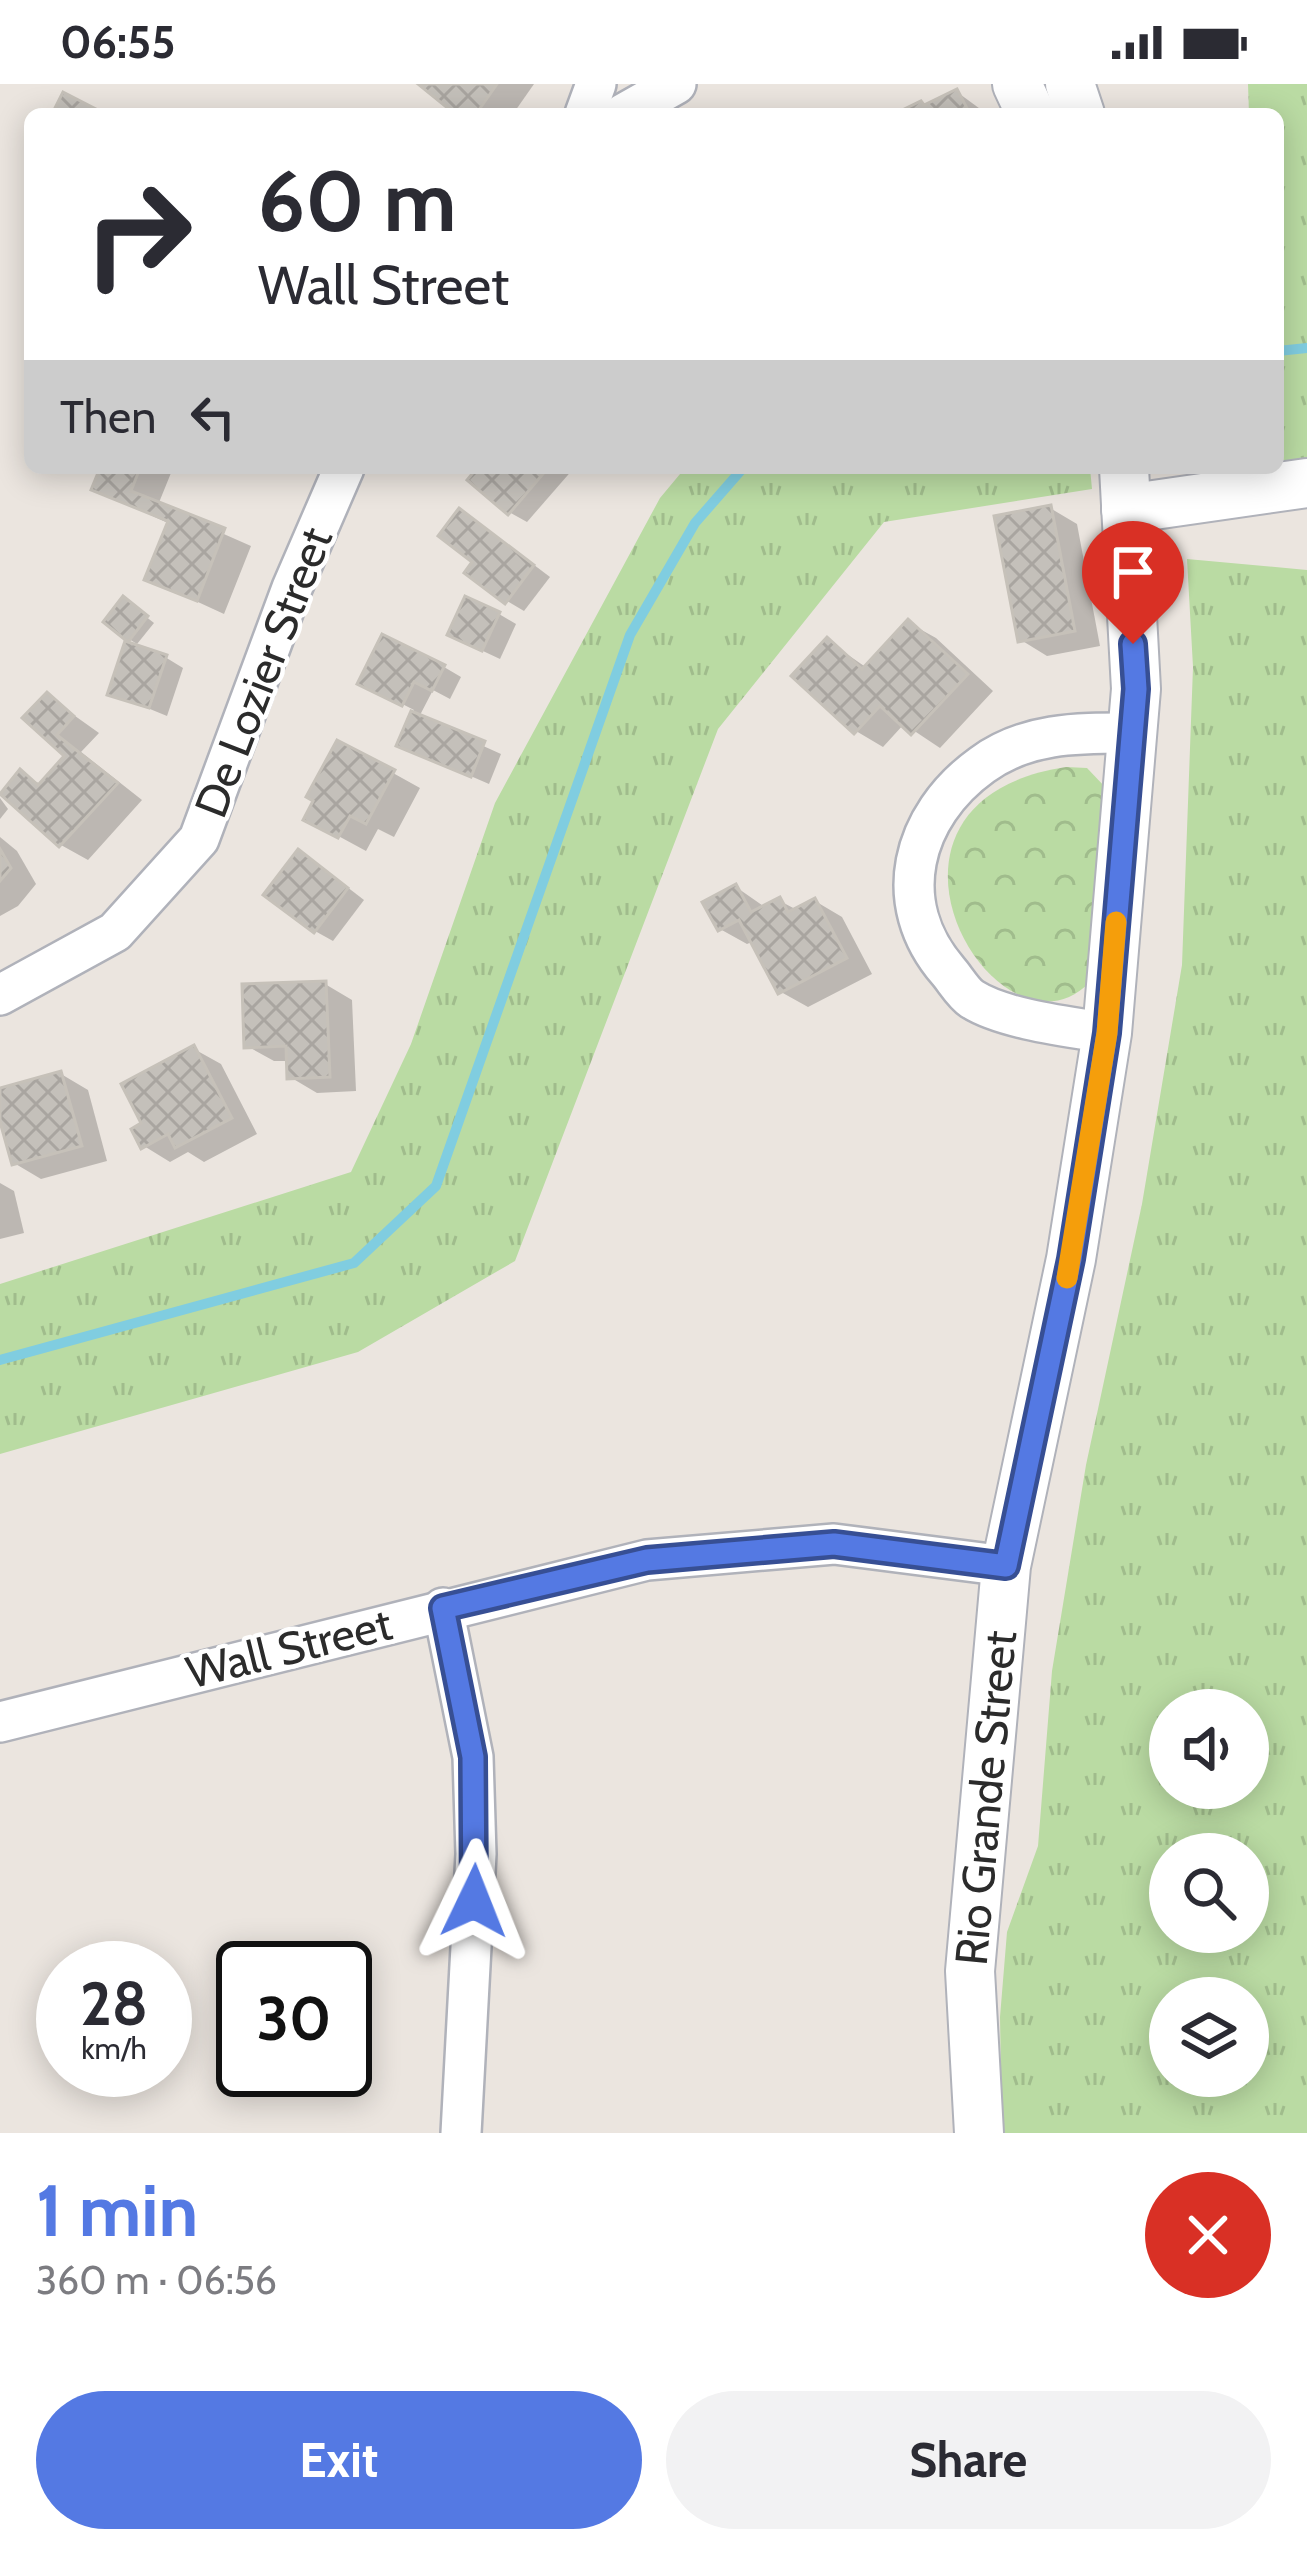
<!DOCTYPE html>
<html lang="en">
<head>
<meta charset="utf-8">
<style>
	:root { --surface:#fff; --page:#f2f2f3; --text:#2b2b33; --muted:#7c7c81; --accent:#5479e3 }
	body { margin:0; font-family:Cabin,sans-serif; background:var(--page); color:var(--text); height:100vh; display:flex; flex-direction:column; font-size:45px; white-space:nowrap }
	* { box-sizing:border-box; margin:0 }
	p { font-size:39px; color:var(--muted) }
	.icon { flex:none; width:66px; height:66px; fill:none; stroke:currentColor; stroke-width:2; stroke-linecap:round; stroke-linejoin:round }
	.map { position:relative; height:2049px; overflow:hidden }
	.panel { display:flex; flex-direction:column; background:var(--surface); flex:1 }
	.panel>* { flex:none }
	.hud { position:absolute; left:24px; top:24px; width:1260px; height:366px; border-radius:18px; box-shadow:0 6px 30px #0003; background:#fff; color:var(--text); overflow:hidden }
	.controls { position:absolute; left:1149px; top:1605px; display:grid; gap:24px }
	.controls a { display:grid; place-items:center; width:120px; height:120px; border-radius:50%; background:var(--surface); box-shadow:0 6px 30px #0003; font-size:60px }
	.speed { position:absolute; left:36px; top:1857px; display:flex; gap:24px; font-size:60px; font-weight:700; text-align:center }
	.speed>* { display:grid; place-content:center; width:156px; height:156px; border-radius:50%; background:var(--surface); box-shadow:0 6px 30px #0003; line-height:1 }
	.speed small { font-size:30px; font-weight:400 }
	.speed .limit { border:6px solid #111; border-radius:18px; background:#fff; color:#111 }
	.pin { position:absolute; display:grid; place-items:center; width:102px; height:102px; color:#fff; margin:-123px -51px; border-radius:50% 50% 50% 0; rotate:-45deg; box-shadow:0 0 12px #0007 }
	.pin .icon { rotate:45deg }
	.me { position:absolute; width:132px; margin:-66px; rotate:2deg; stroke-linejoin:round; filter:drop-shadow(0 0 9px #0008) }
	.turn { display:flex; align-items:center; gap:42px; height:252px; padding:0 36px; font-size:54px }
	.turn .icon { width:156px; height:156px; stroke-width:2.5 }
	.turn b { display:block; font-size:84px; line-height:102px }
	.then { display:flex; align-items:center; height:114px; padding:0 36px; background:#0003; gap:24px; font-size:45px }
	.round { display:grid; place-items:center; flex:none; width:126px; height:126px; border-radius:63px; background:var(--page) }
	.head { display:flex; align-items:center; justify-content:space-between; height:204px; padding:0 36px }
	h1 { font-size:72px; font-weight:700; line-height:90px; color:var(--accent) }
	.primary-button { display:flex; gap:24px; margin-top:auto; padding:24px 36px }
	.primary-button a { flex:1; height:138px; border-radius:72px; background:var(--accent); color:#fff; font-size:48px; font-weight:700; line-height:138px; text-align:center }
	.primary-button a+a { background:var(--page); color:var(--text) }
	.status { display:flex; justify-content:space-between; align-items:center; height:84px; padding:0 60px; background:var(--surface); direction:ltr }
	.status svg { height:33px; fill:currentColor }
	.map>svg:first-child { display:block }
	.grass { fill:url(#grass-tufts); fill-rule:evenodd }
	.park { fill:url(#park-crowns) }
	.shadow { fill:#0003 }
	.lines { fill:none; stroke-linecap:round; stroke-linejoin:round }
	.stream { stroke:#80cde0; stroke-width:10 }
	.building { fill:url(#building-cross-hatch); stroke:#c6c1b9; stroke-width:3 }
	.minor-casing { stroke:#b0b2ba; stroke-width:44 }
	.tertiary-casing { stroke:#b0b2ba; stroke-width:52 }
	.minor { stroke:#fff; stroke-width:39 }
	.tertiary { stroke:#fff; stroke-width:48 }
	.route-casing { stroke:#374f94; stroke-width:30 }
	.route { stroke:#5479e3; stroke-width:21 }
	.slow { stroke:#f59e0b; stroke-width:21 }
	.labels { text-anchor:middle; stroke-width:9; stroke-linejoin:round; paint-order:stroke }
	.street-label { font-size:45px; fill:#2b2b2b; stroke:#fff }
</style>
</head>
<body>
<div class="status"><b>06:55</b><svg viewBox="0 0 49 12"><path d="M0 12V9h3v3zM5 12V6h3v6zM10 12V3h3v9zM15 12V0h3v12zM26 1h20v11H26zM47 4h2v5h-2z"/></svg></div>
<div class="map">
<svg width="1307" height="2049" viewBox="0 0 1307 2049">
	<defs>
		<pattern id="grass-tufts" width="24" height="20" patternUnits="userSpaceOnUse" patternTransform="scale(3)"><rect width="24" height="20" fill="#badba3"/><path d="M3 7l-1-3M5 7V3M7 7l1-3M15 17l-1-3M17 17v-4M19 17l1-3" fill="none" stroke="#a0bc8c"/></pattern>
		<pattern id="park-crowns" width="20" height="18" patternUnits="userSpaceOnUse" patternTransform="scale(3)"><rect width="20" height="18" fill="#badba3"/><path d="M2 6a3 3 0 1 1 6 0M12 15a3 3 0 1 1 6 0" fill="none" stroke="#a0bc8c"/></pattern>
		<pattern id="building-cross-hatch" width="8" height="8" patternUnits="userSpaceOnUse" patternTransform="scale(3)"><rect width="8" height="8" fill="#c4c0ba"/><path d="M0 0l8 8M0 8l8-8" fill="none" stroke="#a9a5a0"/></pattern>
	</defs>
	<rect width="100%" height="100%" fill="#ebe5df"/>
	<g class="grass">
		<path d="M 1248,0 L 1307,0 L 1307,378 L 1278,383 L 1278,30 L 1249,30 Z"/>
		<path d="M 685,384 L 1090,384 L 1092,405 L 884,438 L 718,645 L 515,1177 L 358,1268 L 0,1370 L 0,1200 L 351,1088 L 411,960 L 495,719 L 660,414 Z"/>
		<path d="M 1187,475 L 1307,486 L 1307,2049 L 1002,2049 L 1000,1933 L 1007,1848 L 1038,1762 L 1052,1587 L 1086,1381 L 1142,1120 L 1182,881 L 1193,583 ZM 1170,1626 L 1248,1626 L 1248,1704 L 1170,1704 ZM 1170,1770 L 1248,1770 L 1248,1848 L 1170,1848 ZM 1170,1914 L 1248,1914 L 1248,1992 L 1170,1992 Z"/>
	</g>
	<path class="park" d="M 1066,683 L 1087,684 L 1106,704 L 1090,898 C 998,992 835,718 1066,683 Z"/>
	<g class="shadow">
		<path d="M 421,0 L 534,0 L 513,30 L 460,30 Z"/>
		<path d="M 957,8 L 987,30 L 905,30 Z"/>
		<path d="M 103,384 L 173,384 L 158,421 L 251,462 L 224,530 L 148,495 L 170,440 L 94,405 Z"/>
		<path d="M 481,384 L 574,384 L 527,438 L 509,428 Z"/>
		<path d="M 1050,424 L 1077,440 L 1100,562 L 1047,572 L 1021,556 Z"/>
		<path d="M 477,438 L 550,493 L 524,527 L 507,517 L 477,477 Z"/>
		<path d="M 131,521 L 154,539 L 137,560 L 129,555 Z"/>
		<path d="M 499,530 L 516,540 L 500,575 L 468,560 Z"/>
		<path d="M 909,539 L 936,554 L 993,607 L 940,664 L 904,640 L 883,663 L 856,647 L 828,557 L 867,584 Z"/>
		<path d="M 165,573 L 183,584 L 167,632 L 111,609 Z"/>
		<path d="M 444,583 L 461,593 L 450,615 L 433,606 L 419,633 L 501,670 L 489,700 L 399,661 L 414,626 L 379,608 Z"/>
		<path d="M 47,612 L 99,649 L 81,668 L 142,716 L 88,776 L 61,761 L 20,689 L 42,701 L 68,671 L 26,634 Z"/>
		<path d="M 393,689 L 420,704 L 394,753 L 378,745 L 366,767 L 307,735 Z"/>
		<path d="M 0,714 L 8,725 L 0,735 Z"/>
		<path d="M 0,753 L 17,767 L 36,800 L 18,822 L 0,832 Z"/>
		<path d="M 316,779 L 364,816 L 333,857 L 315,847 Z"/>
		<path d="M 736,803 L 766,824 L 780,817 L 797,826 L 815,817 L 842,833 L 872,890 L 808,923 L 781,908 L 754,857 L 747,860 L 720,845 Z"/>
		<path d="M 325,900 L 352,916 L 356,1007 L 317,1009 L 290,993 L 289,977 L 274,977 L 247,962 Z"/>
		<path d="M 194,965 L 221,980 L 257,1050 L 204,1078 L 188,1068 L 170,1078 L 144,1062 L 145,1041 Z"/>
		<path d="M 61,990 L 88,1006 L 107,1077 L 41,1095 L 14,1079 L 0,1007 Z"/>
		<path d="M 0,1099 L 14,1107 L 24,1149 L 0,1155 Z"/>
	</g>
	<g class="lines">
		<g class="stream">
			<path d="M 1278,267 L 1307,264"/>
			<path d="M 0,1276 L 354,1179 L 436,1102 L 630,551 L 695,439 L 743,384"/>
		</g>
	</g>
	<g class="building">
		<path d="M 418,0 L 497,0 L 476,30 L 455,30 Z"/>
		<path d="M 957,5 L 970,30 L 894,30 L 921,17 L 924,21 Z"/>
		<path d="M 63,8 L 96,25 L 98,30 L 52,30 Z"/>
		<path d="M 100,384 L 140,384 L 131,407 L 225,444 L 197,517 L 144,496 L 168,437 L 91,406 Z"/>
		<path d="M 477,384 L 548,384 L 508,431 L 467,396 Z"/>
		<path d="M 1051,421 L 1075,547 L 1018,558 L 994,432 Z"/>
		<path d="M 459,424 L 534,481 L 505,520 L 464,489 L 472,478 L 438,452 Z"/>
		<path d="M 123,512 L 148,532 L 128,558 L 103,538 Z"/>
		<path d="M 465,512 L 500,528 L 482,567 L 447,551 Z"/>
		<path d="M 908,535 L 968,590 L 911,651 L 880,622 L 854,650 L 791,592 L 827,553 L 862,585 Z"/>
		<path d="M 382,550 L 445,581 L 432,607 L 414,598 L 402,622 L 357,600 Z"/>
		<path d="M 125,557 L 167,571 L 149,624 L 107,611 Z"/>
		<path d="M 47,608 L 74,632 L 57,651 L 118,699 L 59,763 L 0,710 L 20,685 L 38,701 L 64,672 L 22,634 Z"/>
		<path d="M 411,627 L 485,657 L 471,693 L 396,662 Z"/>
		<path d="M 337,656 L 395,686 L 366,740 L 350,732 L 338,754 L 303,736 L 313,717 L 306,713 Z"/>
		<path d="M 0,765 L 11,784 L 0,797 Z"/>
		<path d="M 298,765 L 348,804 L 314,849 L 263,811 Z"/>
		<path d="M 736,800 L 751,828 L 780,813 L 788,828 L 815,814 L 847,874 L 778,910 L 739,836 L 718,847 L 702,818 Z"/>
		<path d="M 326,897 L 330,993 L 287,995 L 286,962 L 244,964 L 242,900 Z"/>
		<path d="M 194,961 L 232,1034 L 175,1064 L 168,1050 L 141,1065 L 131,1045 L 141,1039 L 121,1000 Z"/>
		<path d="M 61,987 L 82,1062 L 12,1081 L 0,1038 L 0,1004 Z"/>
	</g>
	<g class="lines">
		<defs>
			<g id="minor">
				<path d="M 585,30 L 596,0"/>
				<path d="M 623,30 L 676,0"/>
				<path d="M 0,911 L 115,848 L 199,755 L 292,504 L 344,384"/>
				<path d="M 1107,949 C 1070,943 1003,935 972,915 C 963,909 955,895 948,887 C 889,819 911,732 982,681 C 1027,648 1079,649 1132,649"/>
				<path d="M 443,1524 L 473,1673 L 476,1770 L 461,2049"/>
				<path d="M 0,1638 L 647,1476 L 834,1460 L 1006,1482"/>
			</g>
			<g id="tertiary">
				<path d="M 1017,0 L 1031,30"/>
				<path d="M 1070,0 L 1080,30"/>
				<path d="M 1126,425 L 1307,399"/>
				<path id="s1" d="M 979,2049 L 970,1887 L 1006,1482 L 1071,1175 L 1107,949 L 1136,605 L 1124,384"/>
			</g>
		</defs>
		<use href="#minor" class="minor-casing"/>
		<use href="#tertiary" class="tertiary-casing"/>
		<use href="#minor" class="minor"/>
		<use href="#tertiary" class="tertiary"/>
	</g>
	<g class="lines">
		<defs>
			<path id="route" d="M 474,1817 L 473,1673 L 443,1524 L 647,1476 L 834,1460 L 1006,1482 L 1071,1175 L 1107,949 L 1136,605 L 1133,560"/>
		</defs>
		<use href="#route" class="route-casing"/>
		<use href="#route" class="route"/>
		<path class="slow" d="M 1067,1194 L 1107,949 L 1116,838"/>
	</g>
	<g class="labels">
		<g class="street-label">
			<text transform="translate(263 588) rotate(-69)" y="16">De Lozier Street</text>
			<text transform="translate(289 1564) rotate(-14)" y="16">Wall Street</text>
			<text dy="16" stroke="none"><textPath href="#s1" startOffset="336">Rio Grande Street</textPath></text>
		</g>
	</g>
</svg>
<div class="controls">
<a><svg class="icon" aria-label="sound" viewBox="0 0 24 24"><path d="M4 9h4l5-4v14l-5-4H4zM17 9q2 3 0 6"/></svg></a>
<a><svg class="icon" aria-label="search" viewBox="0 0 24 24"><circle cx="10" cy="10" r="6"/><path d="M15 15l6 6"/></svg></a>
<a><svg class="icon" aria-label="layers" viewBox="0 0 24 24"><path d="M12 4l9 5-9 5-9-5zM3 14l9 5 9-5"/></svg></a>
</div>
<div class="speed"><div>28<small>km/h</small></div><div class="limit">30</div></div>
<div class="pin" style="left:1133px;top:560px;background:#d93025"><svg class="icon" aria-label="arrive" viewBox="0 0 24 24"><path d="M6 21V4h12l-3 4 3 4H6"/></svg></div>
<svg class="me" style="left:474px;top:1817px" viewBox="-20 -20 40 40"><path d="M0-17L14 15 0 8-14 15z" fill="#5479e3" stroke="#fff" stroke-width="4"/></svg>
<div class="hud">
<div class="turn"><svg class="icon" aria-label="right" viewBox="0 0 24 24"><path d="M7 20v-9h11M14 6l5 5-5 5"/></svg><div><b>60 m</b>Wall Street</div></div>
<div class="then">Then<svg class="icon" aria-label="left" viewBox="0 0 24 24"><path d="M17 20v-9H6M10 6l-5 5 5 5"/></svg></div>
</div>
</div>
<section class="panel">
<div class="head"><div><h1>1 min</h1><p>360 m · 06:56</p></div><a class="round" style="background:#d93025;color:#fff"><svg class="icon" aria-label="close" viewBox="0 0 24 24"><path d="M6 6l12 12M18 6L6 18"/></svg></a></div>
<div class="primary-button"><a>Exit</a><a>Share</a></div>
</section>
</body>
</html>
